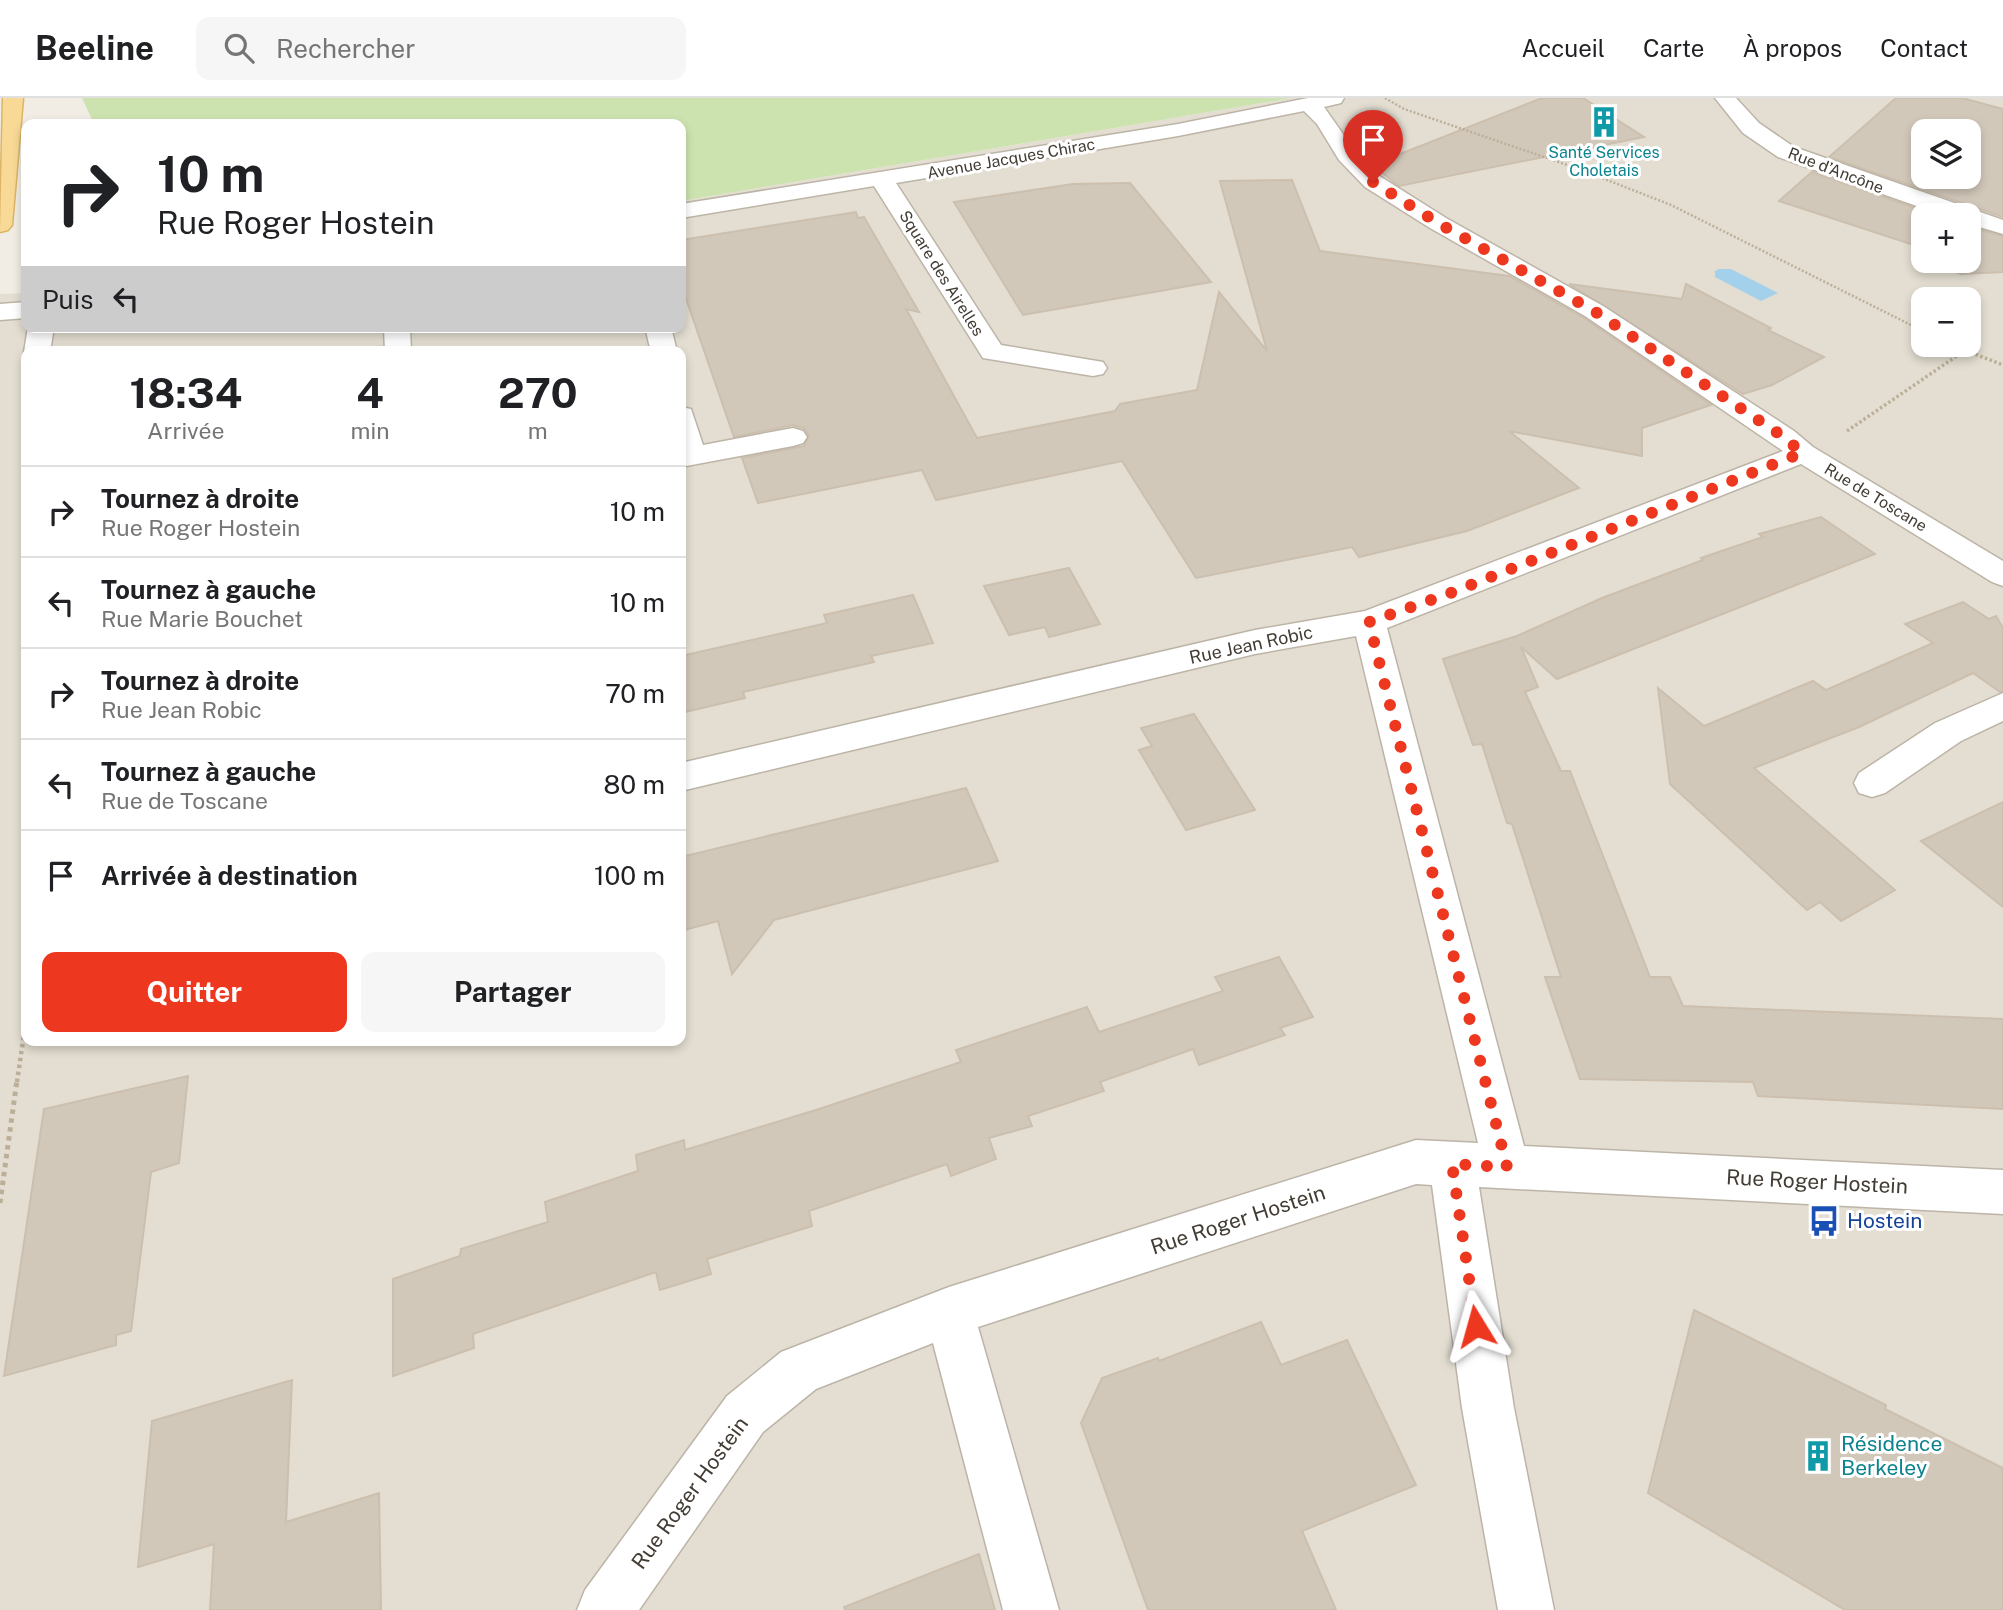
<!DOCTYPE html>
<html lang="fr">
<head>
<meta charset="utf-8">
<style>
	:root { --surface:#fff; --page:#f6f6f6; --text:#202124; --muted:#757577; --line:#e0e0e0; --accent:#ed371f }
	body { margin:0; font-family:"Public Sans",sans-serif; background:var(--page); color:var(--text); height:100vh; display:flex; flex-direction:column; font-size:26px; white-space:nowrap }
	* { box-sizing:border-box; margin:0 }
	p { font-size:23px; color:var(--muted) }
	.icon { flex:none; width:38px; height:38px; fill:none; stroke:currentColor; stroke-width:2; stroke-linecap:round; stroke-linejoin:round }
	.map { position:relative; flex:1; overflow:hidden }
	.details { position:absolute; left:21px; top:248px; width:665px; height:700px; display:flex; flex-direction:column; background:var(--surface); border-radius:14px; box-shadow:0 4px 10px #0003 }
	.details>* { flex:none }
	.guide { position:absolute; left:21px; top:21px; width:665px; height:214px; border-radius:14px; box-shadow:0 4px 10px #0003; background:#fff; color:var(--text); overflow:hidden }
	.fabs { position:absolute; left:1911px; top:21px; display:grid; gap:14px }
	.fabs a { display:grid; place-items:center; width:70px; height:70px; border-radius:14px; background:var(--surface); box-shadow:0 4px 10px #0003; font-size:35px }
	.pin { position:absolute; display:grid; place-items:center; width:60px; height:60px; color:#fff; margin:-72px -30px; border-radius:50% 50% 50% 0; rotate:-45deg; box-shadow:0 0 7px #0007 }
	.pin .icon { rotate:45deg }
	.me { position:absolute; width:77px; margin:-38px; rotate:352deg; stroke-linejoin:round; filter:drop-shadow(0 0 5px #0008) }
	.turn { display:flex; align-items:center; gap:24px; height:147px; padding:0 21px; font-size:32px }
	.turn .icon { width:91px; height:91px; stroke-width:2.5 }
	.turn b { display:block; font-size:49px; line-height:60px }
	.then { display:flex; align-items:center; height:66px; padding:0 21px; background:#0003; gap:14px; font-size:26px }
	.eta { display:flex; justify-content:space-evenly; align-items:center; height:119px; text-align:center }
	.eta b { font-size:42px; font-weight:700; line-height:49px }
	.primary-button { display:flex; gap:14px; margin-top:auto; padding:14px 21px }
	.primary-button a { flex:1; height:80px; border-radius:14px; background:var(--accent); color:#fff; font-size:28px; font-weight:700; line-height:80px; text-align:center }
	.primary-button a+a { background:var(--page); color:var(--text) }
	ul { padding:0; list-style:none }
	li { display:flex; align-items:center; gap:21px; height:91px; padding:0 21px; border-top:2px solid var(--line) }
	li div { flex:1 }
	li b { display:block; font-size:26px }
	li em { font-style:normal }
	header { display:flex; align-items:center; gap:42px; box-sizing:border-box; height:98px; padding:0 35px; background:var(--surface); border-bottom:2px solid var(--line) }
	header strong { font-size:33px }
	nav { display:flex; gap:38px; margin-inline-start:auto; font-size:24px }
	.search { width:490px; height:63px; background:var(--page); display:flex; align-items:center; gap:18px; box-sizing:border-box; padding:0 24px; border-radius:14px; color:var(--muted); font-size:26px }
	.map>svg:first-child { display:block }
	.residential { fill:#e4ded2; fill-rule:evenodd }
	.green { fill:#cde3af }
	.water { fill:#a3d0eb }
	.building { fill:#d2c8ba; stroke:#ccbfae; stroke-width:2; fill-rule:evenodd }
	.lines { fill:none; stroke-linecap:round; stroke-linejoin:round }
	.minor-casing { stroke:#bcb4a7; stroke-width:3 }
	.major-casing { stroke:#dcb567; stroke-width:3 }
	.path-far3 { stroke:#bcaf99; stroke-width:2.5; stroke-dasharray:2 2; stroke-linecap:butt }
	.path-far2 { stroke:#bcaf99; stroke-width:3.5; stroke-dasharray:2.5 2.5; stroke-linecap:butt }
	.path-far1 { stroke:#bcaf99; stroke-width:4.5; stroke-dasharray:3.5 3.5; stroke-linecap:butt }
	.path { stroke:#bcaf99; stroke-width:5; stroke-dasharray:4.5 4.5; stroke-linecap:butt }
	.minor { fill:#fff; fill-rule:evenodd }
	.major { fill:#f8d996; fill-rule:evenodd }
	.route { stroke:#ed371f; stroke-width:12; stroke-dasharray:0 21.6 }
	.labels { text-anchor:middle; stroke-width:6; stroke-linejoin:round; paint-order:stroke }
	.far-culture-label { font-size:16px; fill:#0d838f; stroke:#fff }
	.far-street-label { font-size:16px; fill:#423c34; stroke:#fff }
	.street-label { font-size:18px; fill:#423c34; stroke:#fff }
	.near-street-label { font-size:21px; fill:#423c34; stroke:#fff }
	.near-transit-label { font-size:21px; fill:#164399; stroke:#fff; text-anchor:start }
	.near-culture-label { font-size:21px; fill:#0d838f; stroke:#fff; text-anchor:start }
</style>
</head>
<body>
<header>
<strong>Beeline</strong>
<div class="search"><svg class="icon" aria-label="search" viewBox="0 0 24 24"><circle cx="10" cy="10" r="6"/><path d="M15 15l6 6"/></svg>Rechercher</div>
<nav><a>Accueil</a><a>Carte</a><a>À propos</a><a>Contact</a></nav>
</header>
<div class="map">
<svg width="2003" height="1512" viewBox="0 0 2003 1512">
	<rect width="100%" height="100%" fill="#f1ede4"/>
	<path class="residential" d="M 1292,0 L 2003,0 L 2003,1512 L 0,1512 L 0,196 L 26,195 L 26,229 L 681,229 L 681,103 ZM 1923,33 L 1969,33 L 1969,79 L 1923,79 ZM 1923,117 L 1969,117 L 1969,163 L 1923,163 ZM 1923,201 L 1969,201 L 1969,247 L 1923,247 ZM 26,254 L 681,254 L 681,943 L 26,943 Z"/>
	<path class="green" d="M 82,0 L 1292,0 L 681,103 L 681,26 L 94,26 Z"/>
	<path class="water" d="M 1719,171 L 1731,171 L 1778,195 L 1761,203 L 1715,179 L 1715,173 Z"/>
	<g class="building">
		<path d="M 1542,0 L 1583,0 L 1644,39 L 1399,88 L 1372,67 Z"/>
		<path d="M 1896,0 L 1962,0 L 2003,11 L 2003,119 L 1829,59 ZM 1923,33 L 1969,33 L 1969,79 L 1923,79 Z"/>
		<path d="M 1812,74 L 1935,117 L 1923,117 L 1923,155 L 1917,148 L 1779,103 Z"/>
		<path d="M 1292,82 L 1320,153 L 1509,178 L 1584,220 L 1711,307 L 1642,330 L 1642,358 L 1509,333 L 1579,390 L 1467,433 L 1359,459 L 1352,449 L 1196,480 L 1122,363 L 936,402 L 922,372 L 758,405 L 742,360 L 804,348 L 809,338 L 804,330 L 793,327 L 734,339 L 681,186 L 681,142 L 856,114 L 858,120 L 864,119 L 919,214 L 906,211 L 977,340 L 1115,313 L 1120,306 L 1197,292 L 1219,194 L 1267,253 L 1220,83 Z"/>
		<path d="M 1130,85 L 1211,184 L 1023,217 L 954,104 L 1073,86 Z"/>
		<path d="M 1969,129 L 2003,138 L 2003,174 L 1961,176 L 1934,167 L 1930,163 L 1969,163 Z"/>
		<path d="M 1569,186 L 1682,201 L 1686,186 L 1771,230 L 1768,232 L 1824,259 L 1772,287 L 1743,296 Z"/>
		<path d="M 1821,419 L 1875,456 L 1557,581 L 1521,549 L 1538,589 L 1525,594 L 1561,673 L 1570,673 L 1650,879 L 1670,879 L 1683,908 L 2003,921 L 2003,1011 L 1758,998 L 1753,984 L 1580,981 L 1545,879 L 1561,879 L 1512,726 L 1507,725 L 1482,646 L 1473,647 L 1443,561 L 1517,538 L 1602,500 L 1703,462 L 1701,460 L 1763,439 L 1759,436 Z"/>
		<path d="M 1069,470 L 1100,526 L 1049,539 L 1045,529 L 1009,537 L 984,488 Z"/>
		<path d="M 913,497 L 933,545 L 871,558 L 874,564 L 743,594 L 745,600 L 681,615 L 681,558 L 827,525 L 824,517 Z"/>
		<path d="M 1963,504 L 1989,521 L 1996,518 L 2003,530 L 2003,593 L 2000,594 L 1973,575 L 1859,629 L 1754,670 L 1895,792 L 1841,823 L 1820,804 L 1807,812 L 1670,686 L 1658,590 L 1704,628 L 1813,583 L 1826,592 L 1933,545 L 1905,526 Z"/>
		<path d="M 1194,616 L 1255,712 L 1186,732 L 1139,652 L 1152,648 L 1141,630 Z"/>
		<path d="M 966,690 L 998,763 L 774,822 L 732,876 L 718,823 L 681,833 L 681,759 Z"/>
		<path d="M 2003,704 L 2003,809 L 1921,743 Z"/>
		<path d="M 1279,859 L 1313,919 L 1280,930 L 1285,937 L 1199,967 L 1193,951 L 1100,984 L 1104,993 L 1028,1018 L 1032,1028 L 989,1040 L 996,1061 L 951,1078 L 947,1066 L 809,1113 L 812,1128 L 707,1161 L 711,1176 L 660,1192 L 656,1174 L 473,1236 L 474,1250 L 393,1278 L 393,1181 L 460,1158 L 461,1151 L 548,1124 L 545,1104 L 638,1073 L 636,1057 L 684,1042 L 685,1052 L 819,1011 L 961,964 L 956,952 L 1087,909 L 1099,934 L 1223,893 L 1215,879 Z"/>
		<path d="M 188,978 L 179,1065 L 151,1074 L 131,1233 L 116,1237 L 116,1247 L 4,1278 L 44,1011 Z"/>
		<path d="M 1694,1212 L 1886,1307 L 1885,1311 L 2003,1370 L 2003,1512 L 1845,1512 L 1648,1395 Z"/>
		<path d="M 1261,1224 L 1281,1267 L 1347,1242 L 1416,1387 L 1302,1433 L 1336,1512 L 1148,1512 L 1081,1325 L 1102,1280 L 1158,1260 L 1159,1263 Z"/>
		<path d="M 292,1282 L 286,1424 L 379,1395 L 381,1512 L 210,1512 L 214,1446 L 138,1469 L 152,1323 Z"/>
		<path d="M 979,1456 L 995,1512 L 845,1512 L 844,1509 Z"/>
	</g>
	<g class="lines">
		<defs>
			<g id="minor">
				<path d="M 1308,0 L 1344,0 L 1341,5 L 1324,9 L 1355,53 L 1381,79 L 1446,120 L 1603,208 L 1794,333 L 1813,349 L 2003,463 L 2003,488 L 1992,484 L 1801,366 L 1387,530 L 1524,1048 L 2003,1072 L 2003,1116 L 1479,1089 L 1514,1310 L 1554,1512 L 1498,1512 L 1462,1310 L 1432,1087 L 1416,1086 L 978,1229 L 1059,1512 L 1003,1512 L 933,1245 L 816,1291 L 763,1334 L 639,1512 L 577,1512 L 585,1492 L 727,1298 L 781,1254 L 949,1189 L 1416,1042 L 1478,1045 L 1356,538 L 1255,556 L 681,693 L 681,665 L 1255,532 L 1365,513 L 1783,353 L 1585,218 L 1430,130 L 1365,89 L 1339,62 L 1317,26 L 1304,13 L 1178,38 L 896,85 L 1001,247 L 1103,264 L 1107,270 L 1103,276 L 1093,278 L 983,260 L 874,88 L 681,120 L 681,106 L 1178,26 Z"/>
				<path d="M 1715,0 L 1736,0 L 1759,25 L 1794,49 L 2003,122 L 2003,136 L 1969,126 L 1969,117 L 1942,117 L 1778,59 L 1743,35 Z"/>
				<path d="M 26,204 L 26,220 L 0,222 L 0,206 Z"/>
				<path d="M 28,229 L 54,229 L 50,254 L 26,254 L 26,258 L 24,254 Z"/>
				<path d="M 384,229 L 410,229 L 411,254 L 385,254 Z"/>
				<path d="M 645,229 L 671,229 L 677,254 L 651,254 Z"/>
				<path d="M 681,309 L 691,311 L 703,347 L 793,330 L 803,333 L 807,339 L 803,345 L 793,348 L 681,369 Z"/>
				<path d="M 2003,595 L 2003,623 L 1961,643 L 1885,695 L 1872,699 L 1859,695 L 1854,685 L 1859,675 L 1935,625 Z"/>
			</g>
			<path id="major" d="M 3,0 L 23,0 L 12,127 L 8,132 L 0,134 Z"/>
		</defs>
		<use href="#minor" class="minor-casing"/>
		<use href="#major" class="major-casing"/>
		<g class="path-far3">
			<path d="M 1385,0 L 1404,11 L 1579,71 L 1671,107 L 1923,233"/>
			<path d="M 1951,247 L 1961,251"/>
		</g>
		<g class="path-far2">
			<path d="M 1957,249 L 2003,267"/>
			<path d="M 1847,333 L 1964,253"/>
		</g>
		<path class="path-far1" d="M 17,984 L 26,922"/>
		<path class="path" d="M 0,1105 L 17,982"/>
		<use href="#minor" class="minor"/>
		<use href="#major" class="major"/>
	</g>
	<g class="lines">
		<path class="route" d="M 1373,84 L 1438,125 L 1594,213 L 1784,339 L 1802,355 L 1448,496 L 1369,524 L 1507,1069 L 1452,1066 L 1476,1228"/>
	</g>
	<defs>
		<symbol id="building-bare" viewBox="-9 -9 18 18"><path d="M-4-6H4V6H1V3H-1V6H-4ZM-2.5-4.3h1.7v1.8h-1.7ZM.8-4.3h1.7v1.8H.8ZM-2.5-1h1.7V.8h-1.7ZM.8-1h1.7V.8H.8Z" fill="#0f9aa8" stroke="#fff" stroke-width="2.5" paint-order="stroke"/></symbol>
		<symbol id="bus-bare" viewBox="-9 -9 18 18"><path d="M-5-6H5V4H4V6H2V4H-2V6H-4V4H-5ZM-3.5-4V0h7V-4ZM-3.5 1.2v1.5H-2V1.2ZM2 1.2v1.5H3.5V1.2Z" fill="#1a4fb4" stroke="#fff" stroke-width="2.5" paint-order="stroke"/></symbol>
	</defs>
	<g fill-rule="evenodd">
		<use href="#building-bare" x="1582" y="2" width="44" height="44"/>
		<use href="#bus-bare" x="1802" y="1101" width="44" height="44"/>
		<use href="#building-bare" x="1796" y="1336" width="44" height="44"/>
	</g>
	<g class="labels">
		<g class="far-culture-label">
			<text x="1604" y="60">Santé Services<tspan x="1604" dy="18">Choletais</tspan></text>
		</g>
		<g class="far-street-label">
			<text transform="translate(1011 60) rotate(-10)" y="6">Avenue Jacques Chirac</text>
			<text transform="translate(1836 72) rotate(21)" y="6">Rue d’Ancône</text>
			<text transform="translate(942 175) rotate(58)" y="6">Square des Airelles</text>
			<text transform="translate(1876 399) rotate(31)" y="6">Rue de Toscane</text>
		</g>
		<g class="street-label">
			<text transform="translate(1251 547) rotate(-12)" y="6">Rue Jean Robic</text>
		</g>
		<g class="near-street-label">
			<text transform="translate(1817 1084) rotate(3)" y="7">Rue Roger Hostein</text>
			<text transform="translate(1238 1122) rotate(-18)" y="7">Rue Roger Hostein</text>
			<text transform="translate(690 1395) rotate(-54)" y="7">Rue Roger Hostein</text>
		</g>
		<g class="near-transit-label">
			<text x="1847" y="1130">Hostein</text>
		</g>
		<g class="near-culture-label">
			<text x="1841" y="1353">Résidence<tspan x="1841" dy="24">Berkeley</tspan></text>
		</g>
	</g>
</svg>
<div class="fabs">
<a><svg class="icon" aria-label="layers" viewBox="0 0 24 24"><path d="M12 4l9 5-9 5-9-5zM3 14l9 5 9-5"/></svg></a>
<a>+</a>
<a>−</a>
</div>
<div class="pin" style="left:1373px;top:84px;background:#d93025"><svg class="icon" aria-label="arrive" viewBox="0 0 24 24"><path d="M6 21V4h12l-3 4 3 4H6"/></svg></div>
<svg class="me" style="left:1476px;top:1228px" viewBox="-20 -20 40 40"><path d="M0-17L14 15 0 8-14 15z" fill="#ed371f" stroke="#fff" stroke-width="4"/></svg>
<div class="guide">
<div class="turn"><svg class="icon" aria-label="right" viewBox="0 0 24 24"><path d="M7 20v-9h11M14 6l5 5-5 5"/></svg><div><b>10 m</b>Rue Roger Hostein</div></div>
<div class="then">Puis<svg class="icon" aria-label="left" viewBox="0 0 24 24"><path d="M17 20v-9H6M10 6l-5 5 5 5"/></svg></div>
</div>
<section class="details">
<div class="eta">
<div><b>18:34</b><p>Arrivée</p></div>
<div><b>4</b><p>min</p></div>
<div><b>270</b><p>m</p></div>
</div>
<ul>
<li><svg class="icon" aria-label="right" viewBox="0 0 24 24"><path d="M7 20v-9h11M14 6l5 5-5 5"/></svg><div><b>Tournez à droite</b><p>Rue Roger Hostein</p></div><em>10 m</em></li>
<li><svg class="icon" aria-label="left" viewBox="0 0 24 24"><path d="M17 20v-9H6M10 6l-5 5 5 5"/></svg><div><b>Tournez à gauche</b><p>Rue Marie Bouchet</p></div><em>10 m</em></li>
<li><svg class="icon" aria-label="right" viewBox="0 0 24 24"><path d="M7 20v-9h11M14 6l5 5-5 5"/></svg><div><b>Tournez à droite</b><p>Rue Jean Robic</p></div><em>70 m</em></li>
<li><svg class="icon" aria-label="left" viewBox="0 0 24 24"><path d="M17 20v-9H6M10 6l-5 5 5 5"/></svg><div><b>Tournez à gauche</b><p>Rue de Toscane</p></div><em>80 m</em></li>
<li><svg class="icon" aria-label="arrive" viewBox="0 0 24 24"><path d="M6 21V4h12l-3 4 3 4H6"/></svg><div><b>Arrivée à destination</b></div><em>100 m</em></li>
</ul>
<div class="primary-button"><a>Quitter</a><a>Partager</a></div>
</section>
</div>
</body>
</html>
